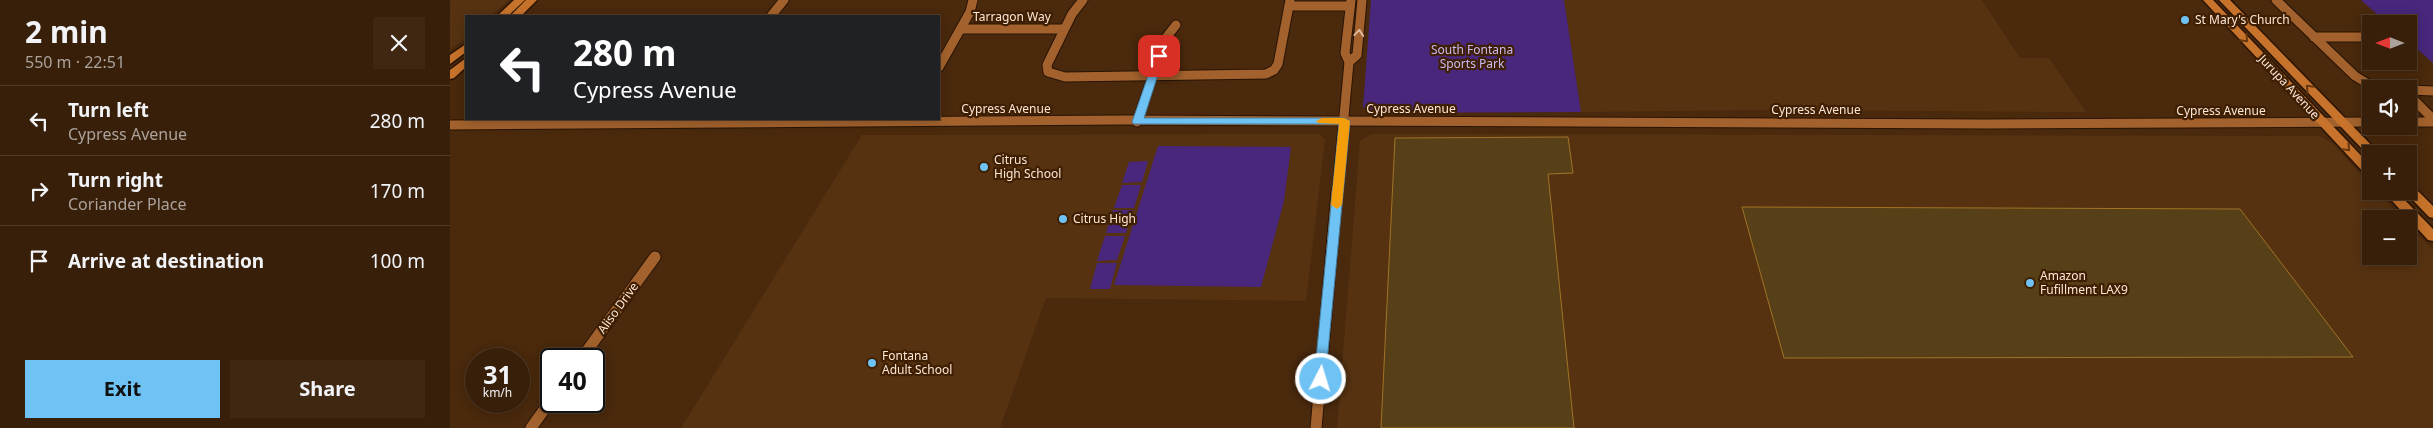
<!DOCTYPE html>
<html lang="en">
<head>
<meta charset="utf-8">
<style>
	:root { --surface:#381f09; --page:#3f2712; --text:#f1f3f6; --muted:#aba29c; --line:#523d2a; --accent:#6fc2f4 }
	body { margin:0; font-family:"Noto Sans",sans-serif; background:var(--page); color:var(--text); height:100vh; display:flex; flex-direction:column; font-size:19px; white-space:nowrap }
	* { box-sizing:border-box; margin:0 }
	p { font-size:16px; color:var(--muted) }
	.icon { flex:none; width:28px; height:28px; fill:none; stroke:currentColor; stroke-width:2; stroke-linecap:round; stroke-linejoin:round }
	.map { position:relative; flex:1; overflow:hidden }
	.panel { display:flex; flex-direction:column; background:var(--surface); width:450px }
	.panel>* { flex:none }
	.hud { position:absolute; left:15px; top:15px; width:475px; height:105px; border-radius:0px; box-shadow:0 2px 12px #0003,0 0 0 1px var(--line); background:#202124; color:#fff; overflow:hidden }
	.needle { width:32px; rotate:270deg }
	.tools { position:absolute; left:1912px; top:15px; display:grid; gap:10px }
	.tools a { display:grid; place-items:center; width:55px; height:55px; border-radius:0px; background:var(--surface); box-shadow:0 2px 12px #0003,0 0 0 1px var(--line); font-size:25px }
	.speed { position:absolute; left:15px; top:348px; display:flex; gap:10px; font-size:25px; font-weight:700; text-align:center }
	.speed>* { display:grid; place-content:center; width:65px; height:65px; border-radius:50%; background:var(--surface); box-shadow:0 2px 12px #0003,0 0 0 1px var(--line); line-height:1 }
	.speed small { font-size:12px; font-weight:400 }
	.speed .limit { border:2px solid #111; border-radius:8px; background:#fff; color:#111 }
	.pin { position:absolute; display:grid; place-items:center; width:42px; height:42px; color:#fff; margin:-21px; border-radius:10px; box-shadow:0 2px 8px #0006 }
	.me { position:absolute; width:55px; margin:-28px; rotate:5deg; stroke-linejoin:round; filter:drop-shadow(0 0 4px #0008) }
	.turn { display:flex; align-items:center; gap:18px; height:105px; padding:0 25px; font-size:22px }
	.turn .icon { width:65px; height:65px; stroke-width:2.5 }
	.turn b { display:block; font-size:35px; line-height:42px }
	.round { display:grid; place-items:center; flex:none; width:52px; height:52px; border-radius:0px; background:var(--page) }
	.head { display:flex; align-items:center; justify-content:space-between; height:85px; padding:0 25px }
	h1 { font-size:30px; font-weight:700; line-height:38px }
	.button { display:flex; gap:10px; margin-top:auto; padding:10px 25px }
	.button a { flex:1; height:58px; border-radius:0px; background:var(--accent); color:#111; font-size:20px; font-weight:700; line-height:58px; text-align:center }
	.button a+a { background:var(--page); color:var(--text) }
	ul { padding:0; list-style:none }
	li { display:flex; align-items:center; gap:15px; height:70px; padding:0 25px; border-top:1px solid var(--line) }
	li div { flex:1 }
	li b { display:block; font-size:19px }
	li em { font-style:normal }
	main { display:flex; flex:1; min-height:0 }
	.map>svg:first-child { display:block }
	.built { fill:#563211 }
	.green { fill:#48277c }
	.building { fill:#573f17; stroke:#a17426 }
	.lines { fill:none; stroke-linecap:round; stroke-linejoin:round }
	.minor-far1-casing { stroke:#291405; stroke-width:11 }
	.minor-casing { stroke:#291405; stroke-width:13 }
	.major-casing { stroke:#291405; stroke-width:3 }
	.minor-far1 { stroke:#a3622d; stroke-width:9 }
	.minor { stroke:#a3622d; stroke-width:11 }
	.major { fill:#c7732b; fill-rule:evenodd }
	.oneway { stroke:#ddb89b }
	.oneway2 { stroke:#68380e }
	.route { fill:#6fc2f4; stroke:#487e9f }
	.slow { fill:#f59e0b }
	.poi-dot { fill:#6fc2f4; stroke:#3f1f02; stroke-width:2 }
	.labels { text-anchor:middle; stroke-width:4.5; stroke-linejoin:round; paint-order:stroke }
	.street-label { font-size:12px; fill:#fce6d6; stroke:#3f1f02 }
	.poi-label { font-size:12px; fill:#fce6d6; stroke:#3f1f02; text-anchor:start }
	.park-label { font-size:12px; fill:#c8b9f1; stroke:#3f1f02 }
</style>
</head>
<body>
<main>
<section class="panel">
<div class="head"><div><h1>2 min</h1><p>550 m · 22:51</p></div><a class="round"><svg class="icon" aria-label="close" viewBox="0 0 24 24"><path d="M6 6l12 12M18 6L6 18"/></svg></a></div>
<ul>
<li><svg class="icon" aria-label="left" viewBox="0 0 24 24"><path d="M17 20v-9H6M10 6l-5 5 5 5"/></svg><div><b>Turn left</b><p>Cypress Avenue</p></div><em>280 m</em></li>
<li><svg class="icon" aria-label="right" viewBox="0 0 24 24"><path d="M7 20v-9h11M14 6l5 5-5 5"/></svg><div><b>Turn right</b><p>Coriander Place</p></div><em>170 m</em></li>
<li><svg class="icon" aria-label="arrive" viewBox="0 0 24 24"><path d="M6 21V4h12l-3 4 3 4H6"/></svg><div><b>Arrive at destination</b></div><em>100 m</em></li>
</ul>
<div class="button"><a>Exit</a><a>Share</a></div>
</section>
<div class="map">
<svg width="1983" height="428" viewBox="0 0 1983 428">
	<rect width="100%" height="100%" fill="#4a290c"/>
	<g class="built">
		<path d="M 0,0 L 59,0 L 41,16 L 16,16 L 16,38 L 0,50 Z"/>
		<path d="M 1114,0 L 1532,0 L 1570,58 L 1599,58 L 1636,112 L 1314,110 L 1131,112 Z"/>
		<path d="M 868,134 L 875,139 L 856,301 L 596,298 L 550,428 L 231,428 L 412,135 Z"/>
		<path d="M 921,134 L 1870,136 L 1883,144 L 1921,185 L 1921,191 L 1927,191 L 1953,219 L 1921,219 L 1921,256 L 1959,256 L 1959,225 L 1983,250 L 1983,428 L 887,428 L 910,141 Z"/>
	</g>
	<g class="green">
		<path d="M 921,0 L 1114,0 L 1131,112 L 922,113 L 913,107 Z"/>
		<path d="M 1911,0 L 1983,0 L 1983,63 L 1959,42 L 1959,24 L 1938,24 Z"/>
		<path d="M 708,146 L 841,147 L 834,201 L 811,287 L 664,285 Z"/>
		<path d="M 698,161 L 692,182 L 672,183 L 679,162 Z"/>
		<path d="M 672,185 L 691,185 L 684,208 L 664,208 Z"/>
		<path d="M 663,210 L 683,210 L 676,233 L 656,233 Z"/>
		<path d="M 655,236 L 675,236 L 667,260 L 647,261 Z"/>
		<path d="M 647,263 L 667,263 L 660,289 L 640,289 Z"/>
	</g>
	<g class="building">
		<path d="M 1118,137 L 1123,173 L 1098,174 L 1124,428 L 931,428 L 945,138 Z"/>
		<path d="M 1292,207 L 1790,209 L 1903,357 L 1334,358 Z"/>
	</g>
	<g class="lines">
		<defs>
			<g id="minor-far1">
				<path d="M 633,0 L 622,14 L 597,65 L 598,72 L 615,77 L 816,74 L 824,70 L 828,64 L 840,0"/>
				<path d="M 1826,0 L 1905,76 L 1925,88 L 1941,89"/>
				<path d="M 839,6 L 900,6"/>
				<path d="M 321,16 L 334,0"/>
				<path d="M 511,29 L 613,29"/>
				<path d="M 1864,37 L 1921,37"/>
				<path d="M 899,62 L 907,55 L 912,0"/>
				<path d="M 489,67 L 520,12 L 523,0"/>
				<path d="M 1959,90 L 1983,91"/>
				<path d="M 1959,95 L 1983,119"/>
				<path d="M 687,122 L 715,39 L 726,25"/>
				<path d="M 1959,122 L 1983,122"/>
				<path d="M 0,125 L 674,120 L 1537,124 L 1921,122"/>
				<path d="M 887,192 L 899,62 L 895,53 L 901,0"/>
			</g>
			<g id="minor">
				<path d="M 131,359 L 205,257"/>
				<path d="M 81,428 L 101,400"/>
				<path d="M 866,428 L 887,191"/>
			</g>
			<g id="major">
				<path d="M 64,0 L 75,0 L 58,16 L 47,16 Z"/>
				<path d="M 76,0 L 87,0 L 71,16 L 60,16 Z"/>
				<path d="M 1753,0 L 1763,0 L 1921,166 L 1921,177 L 1917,176 Z"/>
				<path d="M 1769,0 L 1780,0 L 1930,154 L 1921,154 L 1920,157 Z"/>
				<path d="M 16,44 L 16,52 L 0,64 L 0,55 Z"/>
				<path d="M 16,58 L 16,67 L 4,78 L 0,79 L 0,70 Z"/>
				<path d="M 1959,185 L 1963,186 L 1983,206 L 1983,218 L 1979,217 L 1955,192 L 1959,191 Z"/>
				<path d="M 1933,191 L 1946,191 L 1983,229 L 1983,241 L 1978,240 Z"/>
			</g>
		</defs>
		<use href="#minor-far1" class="minor-far1-casing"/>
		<use href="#minor" class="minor-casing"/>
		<use href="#major" class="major-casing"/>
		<use href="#minor-far1" class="minor-far1"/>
		<use href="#minor" class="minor"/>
		<use href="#major" class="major"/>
	</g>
	<defs><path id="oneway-chevron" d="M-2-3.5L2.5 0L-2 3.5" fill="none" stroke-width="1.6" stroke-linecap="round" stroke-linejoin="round" transform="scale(1.25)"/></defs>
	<use class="oneway" href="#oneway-chevron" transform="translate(909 33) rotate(-85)"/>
	<g class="oneway2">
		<use href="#oneway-chevron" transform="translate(1795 39) rotate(47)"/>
		<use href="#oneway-chevron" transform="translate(1859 88) rotate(-134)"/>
		<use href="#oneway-chevron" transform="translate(1897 148) rotate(46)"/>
	</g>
	<path class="route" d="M 706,53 L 714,56 L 694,118 L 894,118 L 900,121 L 875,383 L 871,384 L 864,379 L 889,124 L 684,124 L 682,122 Z"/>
	<path class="slow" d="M 872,118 L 894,118 L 900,121 L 892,205 L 887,209 L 881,205 L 889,124 L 868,123 L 866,121 Z"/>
	<g class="poi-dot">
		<circle cx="1735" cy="20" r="5"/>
		<circle cx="534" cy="167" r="5"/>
		<circle cx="613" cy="219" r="5"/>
		<circle cx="1580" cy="283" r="5"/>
		<circle cx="422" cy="363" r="5"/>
	</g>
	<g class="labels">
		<g class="street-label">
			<text x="562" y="21">Tarragon Way</text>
			<text transform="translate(1839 87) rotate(47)" y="4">Jurupa Avenue</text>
			<text x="556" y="113">Cypress Avenue</text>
			<text x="961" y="113">Cypress Avenue</text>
			<text x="1366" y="114">Cypress Avenue</text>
			<text x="1771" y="115">Cypress Avenue</text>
			<text transform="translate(168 308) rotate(-54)" y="4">Aliso Drive</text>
		</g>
		<g class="poi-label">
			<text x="1745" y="24">St Mary's Church</text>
			<text x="544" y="164">Citrus<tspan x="544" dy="14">High School</tspan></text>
			<text x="623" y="223">Citrus High</text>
			<text x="1590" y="280">Amazon<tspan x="1590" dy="14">Fufillment LAX9</tspan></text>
			<text x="432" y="360">Fontana<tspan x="432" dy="14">Adult School</tspan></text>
		</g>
		<g class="park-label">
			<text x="1022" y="54">South Fontana<tspan x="1022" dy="14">Sports Park</tspan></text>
		</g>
	</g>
</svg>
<div class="tools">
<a><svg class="needle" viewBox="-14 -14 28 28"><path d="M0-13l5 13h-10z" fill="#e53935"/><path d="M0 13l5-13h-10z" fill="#aba29c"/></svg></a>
<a><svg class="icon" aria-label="sound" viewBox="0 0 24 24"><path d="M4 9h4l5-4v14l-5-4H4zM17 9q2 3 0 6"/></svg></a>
<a>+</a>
<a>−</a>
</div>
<div class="speed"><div>31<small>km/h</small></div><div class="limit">40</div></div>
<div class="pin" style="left:709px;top:56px;background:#d93025"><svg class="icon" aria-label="arrive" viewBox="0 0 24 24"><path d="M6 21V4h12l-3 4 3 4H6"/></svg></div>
<svg class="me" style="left:871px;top:379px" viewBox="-20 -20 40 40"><circle r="17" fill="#6fc2f4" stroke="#fff" stroke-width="3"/><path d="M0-11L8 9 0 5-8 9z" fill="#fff"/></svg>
<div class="hud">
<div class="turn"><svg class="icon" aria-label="left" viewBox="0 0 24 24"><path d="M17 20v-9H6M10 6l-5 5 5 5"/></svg><div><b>280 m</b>Cypress Avenue</div></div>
</div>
</div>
</main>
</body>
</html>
